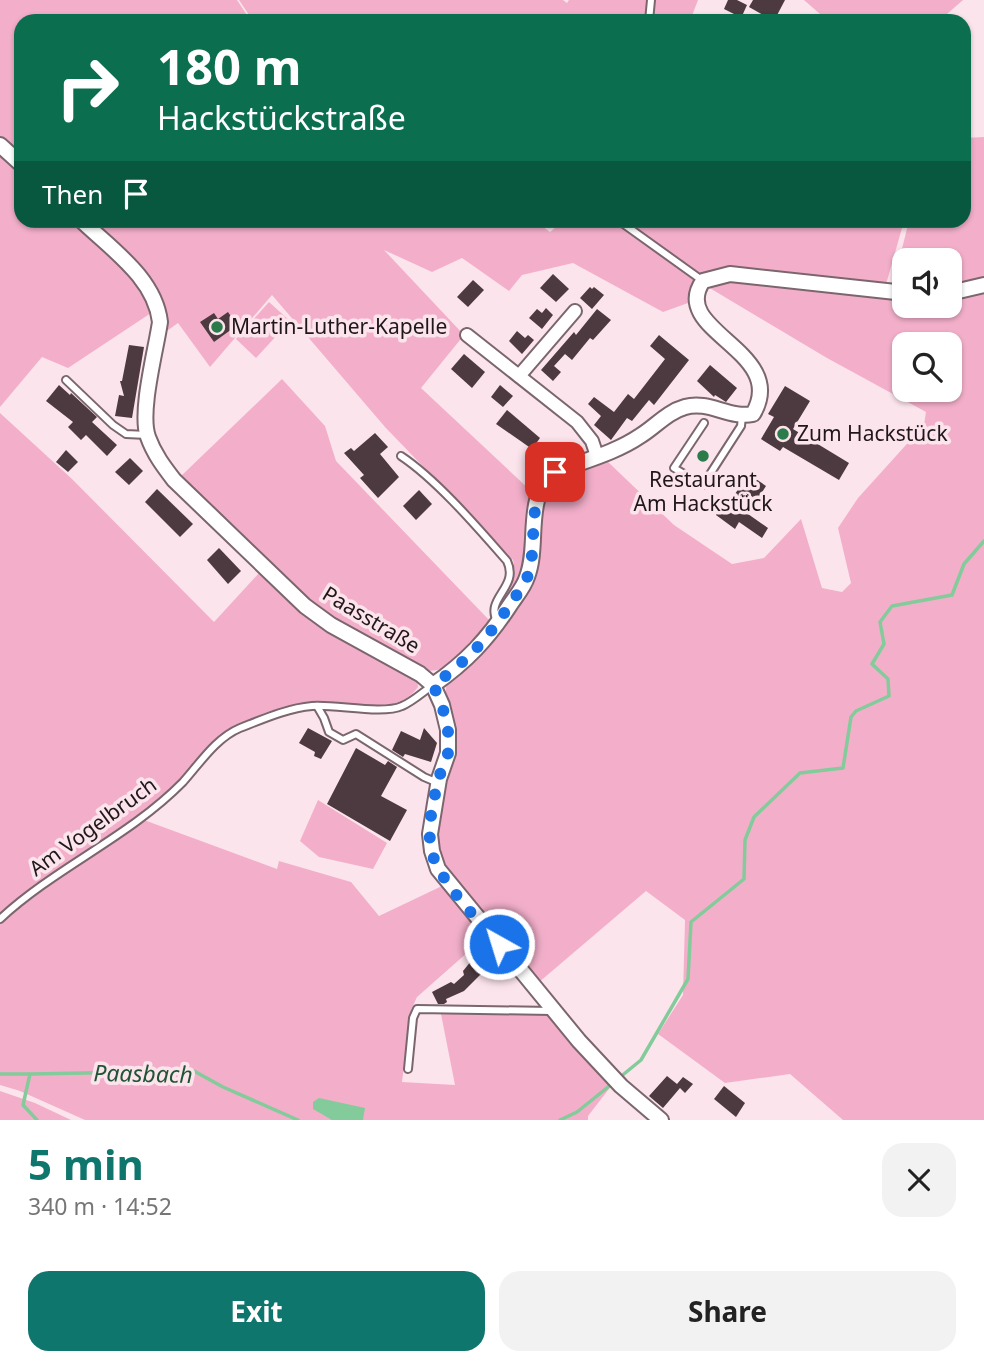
<!DOCTYPE html>
<html lang="en">
<head>
<meta charset="utf-8">
<style>
	:root { --surface:#fff; --page:#f2f2f2; --text:#222; --muted:#767676; --accent:#0f766e }
	body { margin:0; font-family:"Noto Sans",sans-serif; background:var(--page); color:var(--text); height:100vh; display:flex; flex-direction:column; font-size:26px; white-space:nowrap }
	* { box-sizing:border-box; margin:0 }
	p { font-size:23px; color:var(--muted) }
	.icon { flex:none; width:38px; height:38px; fill:none; stroke:currentColor; stroke-width:2; stroke-linecap:round; stroke-linejoin:round }
	.map { position:relative; height:1120px; overflow:hidden }
	.details { display:flex; flex-direction:column; background:var(--surface); flex:1 }
	.details>* { flex:none }
	.banner { position:absolute; left:14px; top:14px; width:957px; height:214px; border-radius:21px; box-shadow:0 2px 5px #0004; background:#0b6e4f; color:#fff; overflow:hidden }
	.tools { position:absolute; left:892px; top:248px; display:grid; gap:14px }
	.tools a { display:grid; place-items:center; width:70px; height:70px; border-radius:14px; background:var(--surface); box-shadow:0 2px 5px #0004; font-size:35px }
	.pin { position:absolute; display:grid; place-items:center; width:60px; height:60px; color:#fff; margin:-30px; border-radius:14px; box-shadow:0 4px 10px #0006 }
	.me { position:absolute; width:77px; margin:-38px; rotate:321deg; stroke-linejoin:round; filter:drop-shadow(0 0 5px #0008) }
	.turn { display:flex; align-items:center; gap:24px; height:147px; padding:0 28px; font-size:32px }
	.turn .icon { width:91px; height:91px; stroke-width:2.5 }
	.turn b { display:block; font-size:49px; line-height:60px }
	.then { display:flex; align-items:center; height:66px; padding:0 28px; background:#0003; gap:14px; font-size:26px }
	.round { display:grid; place-items:center; flex:none; width:74px; height:74px; border-radius:21px; background:var(--page) }
	.overview { display:flex; align-items:center; justify-content:space-between; height:119px; padding:0 28px }
	h1 { font-size:42px; font-weight:700; line-height:52px; color:var(--accent) }
	.cta { display:flex; gap:14px; margin-top:auto; padding:14px 28px }
	.cta a { flex:1; height:80px; border-radius:21px; background:var(--accent); color:#fff; font-size:28px; font-weight:700; line-height:80px; text-align:center }
	.cta a+a { background:var(--page); color:var(--text) }
	.map>svg:first-child { display:block }
	.green { fill:#f3afca; fill-rule:evenodd }
	.water { fill:#83cb9a }
	.lines { fill:none; stroke-linecap:round; stroke-linejoin:round }
	.stream { stroke:#83cb9a; stroke-width:3.5 }
	.building { fill:#4d3a41 }
	.service-casing { stroke:#7b666e; stroke-width:10 }
	.minor-casing { stroke:#7b666e; stroke-width:16 }
	.tertiary-casing { stroke:#7b666e; stroke-width:18 }
	.service { stroke:#fff; stroke-width:6 }
	.minor { stroke:#fff; stroke-width:12 }
	.tertiary { stroke:#fff; stroke-width:14 }
	.route { stroke:#1a73e8; stroke-width:12; stroke-dasharray:0 21.6 }
	.poi-dot { fill:#2b7b4b; stroke:#fce4ec; stroke-width:2.5 }
	.labels { text-anchor:middle; stroke-width:7; stroke-linejoin:round; paint-order:stroke }
	.poi-label { font-size:21px; fill:#1f171a; stroke:#fce4ec; text-anchor:start }
	.street-label { font-size:21px; fill:#1f171a; stroke:#fce4ec }
	.water-label { font-size:23px; font-style:italic; fill:#1f5434; stroke:#fce4ec }
</style>
</head>
<body>
<div class="map">
<svg width="984" height="1120" viewBox="0 0 984 1120">
	<rect width="100%" height="100%" fill="#fce4ec"/>
	<g class="green">
		<path d="M 0,0 L 237,0 L 251,21 L 21,21 L 21,157 L 0,137 Z"/>
		<path d="M 239,0 L 563,0 L 567,3 L 569,0 L 648,0 L 648,21 L 253,21 Z"/>
		<path d="M 654,0 L 698,0 L 690,21 L 652,21 Z"/>
		<path d="M 804,0 L 963,0 L 939,21 L 828,21 Z"/>
		<path d="M 984,137 L 984,281 L 950,288 L 950,261 L 905,261 L 905,289 L 892,288 L 909,221 L 964,220 L 964,138 Z"/>
		<path d="M 0,151 L 21,171 L 21,220 L 74,221 L 132,278 L 151,301 L 151,313 L 68,368 L 42,357 L 0,407 Z"/>
		<path d="M 534,220 L 550,232 L 563,221 L 618,221 L 695,280 L 688,303 L 663,312 L 573,263 L 522,275 L 509,291 L 462,258 L 432,272 L 384,250 L 464,335 L 421,388 L 530,490 L 526,518 L 526,565 L 516,587 L 499,615 L 498,607 C 507,590 518,580 513,560 L 385,427 L 272,295 L 210,367 L 178,323 L 164,333 C 164,323 166,311 162,301 C 153,276 108,240 88,221 Z"/>
		<path d="M 624,221 L 904,221 L 887,281 L 884,286 L 700,275 Z"/>
		<path d="M 734,280 L 905,299 L 905,306 L 950,306 L 950,298 L 984,292 L 984,1120 L 843,1120 L 790,1074 L 725,1083 L 658,1034 L 683,995 L 685,920 L 646,891 L 538,983 L 442,866 L 435,850 L 443,785 L 446,684 L 492,640 L 530,588 L 540,500 L 554,479 L 606,460 L 674,525 L 732,564 L 764,558 L 801,519 L 822,588 L 842,592 L 851,583 L 838,528 L 858,498 L 924,425 L 926,412 L 827,358 L 708,287 ZM 905,345 L 950,345 L 950,390 L 905,390 Z"/>
		<path d="M 269,302 L 290,321 L 256,358 L 236,339 Z"/>
		<path d="M 282,379 L 325,426 L 336,461 L 491,622 C 473,642 451,679 421,669 L 331,619 L 306,599 L 180,477 Z"/>
		<path d="M 0,413 L 72,479 L 214,622 L 260,572 L 285,598 L 324,629 L 417,679 L 418,687 C 395,718 355,701 323,703 C 302,703 281,710 261,717 C 244,722 222,731 210,744 C 199,756 190,770 179,782 C 166,795 149,807 134,819 C 90,853 40,878 0,916 Z"/>
		<path d="M 318,800 L 387,843 L 373,869 L 319,857 L 300,841 Z"/>
		<path d="M 144,820 L 277,869 L 279,861 L 351,882 L 379,916 L 442,886 L 485,937 L 417,997 L 411,1010 L 402,1082 L 455,1085 L 441,1014 L 551,1014 L 612,1085 L 588,1116 L 588,1120 L 85,1120 L 20,1091 L 0,1085 L 0,924 C 43,882 95,854 144,820 Z"/>
		<path d="M 0,1091 L 35,1103 L 71,1120 L 0,1120 Z"/>
	</g>
	<path class="water" d="M 319,1098 L 365,1108 L 363,1120 L 332,1120 L 313,1109 L 313,1102 Z"/>
	<g class="lines">
		<g class="stream">
			<path d="M 0,1074 L 29,1074"/>
			<path d="M 619,1078 L 641,1060 L 688,979 L 691,922 L 744,879 L 745,840 L 754,817 L 800,773 L 843,768 L 851,717 L 856,711 L 889,696 L 888,679 L 872,664 L 884,644 L 880,622 L 892,606 L 952,595 L 964,564 L 984,541"/>
			<path d="M 37,1120 L 23,1105 L 30,1074 L 194,1071 L 223,1087 L 298,1120"/>
			<path d="M 560,1120 L 577,1112 L 613,1083"/>
		</g>
	</g>
	<g class="building">
		<path d="M 728,0 L 737,0 L 747,5 L 742,16 L 740,17 L 724,9 Z"/>
		<path d="M 753,0 L 785,0 L 774,21 L 749,7 Z"/>
		<path d="M 553,274 L 569,289 L 556,302 L 540,288 Z"/>
		<path d="M 473,280 L 484,290 L 468,307 L 457,297 Z"/>
		<path d="M 590,287 L 592,289 L 594,287 L 604,295 L 592,309 L 580,298 Z"/>
		<path d="M 546,308 L 553,315 L 542,329 L 529,318 L 537,309 L 542,313 Z"/>
		<path d="M 597,309 L 611,320 L 593,340 L 590,338 L 572,360 L 565,354 L 554,366 L 561,372 L 553,381 L 541,370 L 574,332 L 576,335 Z"/>
		<path d="M 228,312 L 234,321 L 230,325 L 232,329 L 214,342 L 200,322 L 214,313 L 218,319 Z"/>
		<path d="M 517,331 L 525,338 L 528,335 L 534,340 L 522,354 L 509,341 Z"/>
		<path d="M 659,335 L 689,360 L 654,405 L 649,400 L 632,421 L 627,418 L 611,440 L 594,425 L 601,416 L 588,404 L 594,397 L 614,412 L 628,394 L 634,399 L 665,359 L 650,346 Z"/>
		<path d="M 129,345 L 144,347 L 132,418 L 115,416 L 119,395 L 124,396 L 120,381 L 122,381 Z"/>
		<path d="M 464,354 L 485,372 L 472,388 L 451,369 Z"/>
		<path d="M 710,365 L 737,388 L 726,402 L 715,395 L 714,397 L 697,381 Z"/>
		<path d="M 59,385 L 70,395 L 71,393 L 97,417 L 92,422 L 117,445 L 107,456 L 86,435 L 81,440 L 68,427 L 73,422 L 46,401 Z"/>
		<path d="M 500,385 L 513,396 L 503,407 L 491,397 Z"/>
		<path d="M 785,386 L 810,401 L 793,429 L 849,463 L 839,480 L 783,447 L 780,451 L 761,439 L 774,417 L 768,414 Z"/>
		<path d="M 507,410 L 540,438 L 532,449 L 496,424 Z"/>
		<path d="M 375,433 L 388,447 L 380,454 L 399,477 L 378,498 L 360,478 L 364,475 L 344,453 L 351,448 L 354,451 Z"/>
		<path d="M 66,450 L 78,462 L 68,472 L 56,462 Z"/>
		<path d="M 130,458 L 143,471 L 129,485 L 115,472 Z"/>
		<path d="M 745,479 L 753,484 L 756,479 L 766,486 L 748,514 L 768,528 L 762,538 L 739,522 L 735,529 L 716,515 L 727,498 L 731,500 Z"/>
		<path d="M 157,489 L 193,524 L 180,537 L 145,502 Z"/>
		<path d="M 419,490 L 432,504 L 416,520 L 403,506 Z"/>
		<path d="M 219,548 L 241,571 L 228,584 L 207,560 Z"/>
		<path d="M 308,728 L 332,741 L 321,759 L 314,756 L 315,752 L 299,743 Z"/>
		<path d="M 424,728 L 437,743 L 431,762 L 405,754 L 403,757 L 392,750 L 401,731 L 420,740 Z"/>
		<path d="M 356,748 L 385,765 L 388,761 L 397,767 L 381,796 L 407,810 L 390,841 L 327,804 Z"/>
		<path d="M 476,955 L 490,965 L 464,991 L 446,999 L 447,1002 L 444,1004 L 438,1004 L 432,992 L 451,982 L 454,984 L 464,975 L 463,971 Z"/>
		<path d="M 667,1076 L 677,1084 L 683,1077 L 693,1084 L 685,1093 L 680,1088 L 663,1108 L 649,1096 Z"/>
		<path d="M 724,1086 L 745,1103 L 736,1117 L 714,1099 Z"/>
	</g>
	<g class="lines">
		<defs>
			<g id="service">
				<path d="M 649,21 L 651,0"/>
				<path d="M 744,21 L 755,21"/>
				<path d="M 618,220 L 703,281"/>
				<path d="M 66,380 L 113,425 L 126,434 L 147,435"/>
				<path d="M 704,423 L 674,468 L 703,485 L 741,426 L 742,416"/>
				<path d="M 401,456 C 437,480 478,528 507,561 C 520,588 483,598 498,623"/>
				<path d="M 317,706 L 324,718 L 329,732 L 343,740 L 356,734 L 424,777 L 438,783"/>
				<path d="M 0,919 C 56,867 129,837 183,782 C 200,763 216,738 240,728 C 263,719 288,708 312,706 C 336,704 382,715 402,706 C 412,702 423,692 433,685"/>
				<path d="M 408,1069 L 413,1018 L 417,1009 L 552,1011"/>
			</g>
			<g id="minor">
				<path d="M 467,335 L 577,422 L 592,441 L 597,456"/>
				<path d="M 519,376 L 575,311"/>
			</g>
			<g id="tertiary">
				<path d="M 0,145 L 21,164"/>
				<path d="M 81,220 C 111,249 155,278 160,322 C 156,350 139,412 148,437 C 154,454 164,467 174,480 L 305,606 L 331,625 L 420,674 L 433,685 L 442,705 L 448,730 L 448,753 L 439,779 L 430,834 L 432,851 L 438,869 L 579,1041 L 621,1086 L 661,1120"/>
				<path d="M 950,293 L 984,285"/>
				<path d="M 433,685 C 466,662 488,639 510,605 C 516,596 524,587 527,577 C 540,543 523,497 555,472 C 583,461 615,453 640,436 C 655,427 667,412 685,407 C 709,400 729,419 753,414 C 790,351 668,331 703,281 L 730,274 L 905,293"/>
			</g>
		</defs>
		<use href="#service" class="service-casing"/>
		<use href="#minor" class="minor-casing"/>
		<use href="#tertiary" class="tertiary-casing"/>
		<use href="#service" class="service"/>
		<use href="#minor" class="minor"/>
		<use href="#tertiary" class="tertiary"/>
	</g>
	<g class="lines">
		<path class="route" d="M 499,944 C 479,921 440,882 432,853 C 426,831 433,801 439,778 C 441,770 446,761 448,753 C 451,729 443,706 433,685 C 470,659 488,638 513,600 C 518,593 524,586 527,578 C 540,543 523,497 555,472"/>
	</g>
	<g class="poi-dot">
		<circle cx="217" cy="327" r="7"/>
		<circle cx="783" cy="434" r="7"/>
		<circle cx="703" cy="456" r="7"/>
	</g>
	<g class="labels">
		<g class="poi-label">
			<text x="231" y="334">Martin-Luther-Kapelle</text>
			<text x="797" y="441">Zum Hackstück</text>
			<text x="703" y="487" text-anchor="middle">Restaurant<tspan x="703" dy="24">Am Hackstück</tspan></text>
		</g>
		<g class="street-label">
			<text transform="translate(371 620) rotate(31)" y="7">Paasstraße</text>
			<text transform="translate(93 827) rotate(-36)" y="7">Am Vogelbruch</text>
		</g>
		<g class="water-label">
			<text transform="translate(143 1074) rotate(1)" y="8">Paasbach</text>
		</g>
	</g>
</svg>
<div class="tools">
<a><svg class="icon" aria-label="sound" viewBox="0 0 24 24"><path d="M4 9h4l5-4v14l-5-4H4zM17 9q2 3 0 6"/></svg></a>
<a><svg class="icon" aria-label="search" viewBox="0 0 24 24"><circle cx="10" cy="10" r="6"/><path d="M15 15l6 6"/></svg></a>
</div>
<div class="pin" style="left:555px;top:472px;background:#d93025"><svg class="icon" aria-label="arrive" viewBox="0 0 24 24"><path d="M6 21V4h12l-3 4 3 4H6"/></svg></div>
<svg class="me" style="left:499px;top:944px" viewBox="-20 -20 40 40"><circle r="17" fill="#1a73e8" stroke="#fff" stroke-width="3"/><path d="M0-11L8 9 0 5-8 9z" fill="#fff"/></svg>
<div class="banner">
<div class="turn"><svg class="icon" aria-label="right" viewBox="0 0 24 24"><path d="M7 20v-9h11M14 6l5 5-5 5"/></svg><div><b>180 m</b>Hackstückstraße</div></div>
<div class="then">Then<svg class="icon" aria-label="arrive" viewBox="0 0 24 24"><path d="M6 21V4h12l-3 4 3 4H6"/></svg></div>
</div>
</div>
<section class="details">
<div class="overview"><div><h1>5 min</h1><p>340 m · 14:52</p></div><a class="round"><svg class="icon" aria-label="close" viewBox="0 0 24 24"><path d="M6 6l12 12M18 6L6 18"/></svg></a></div>
<div class="cta"><a>Exit</a><a>Share</a></div>
</section>
</body>
</html>
